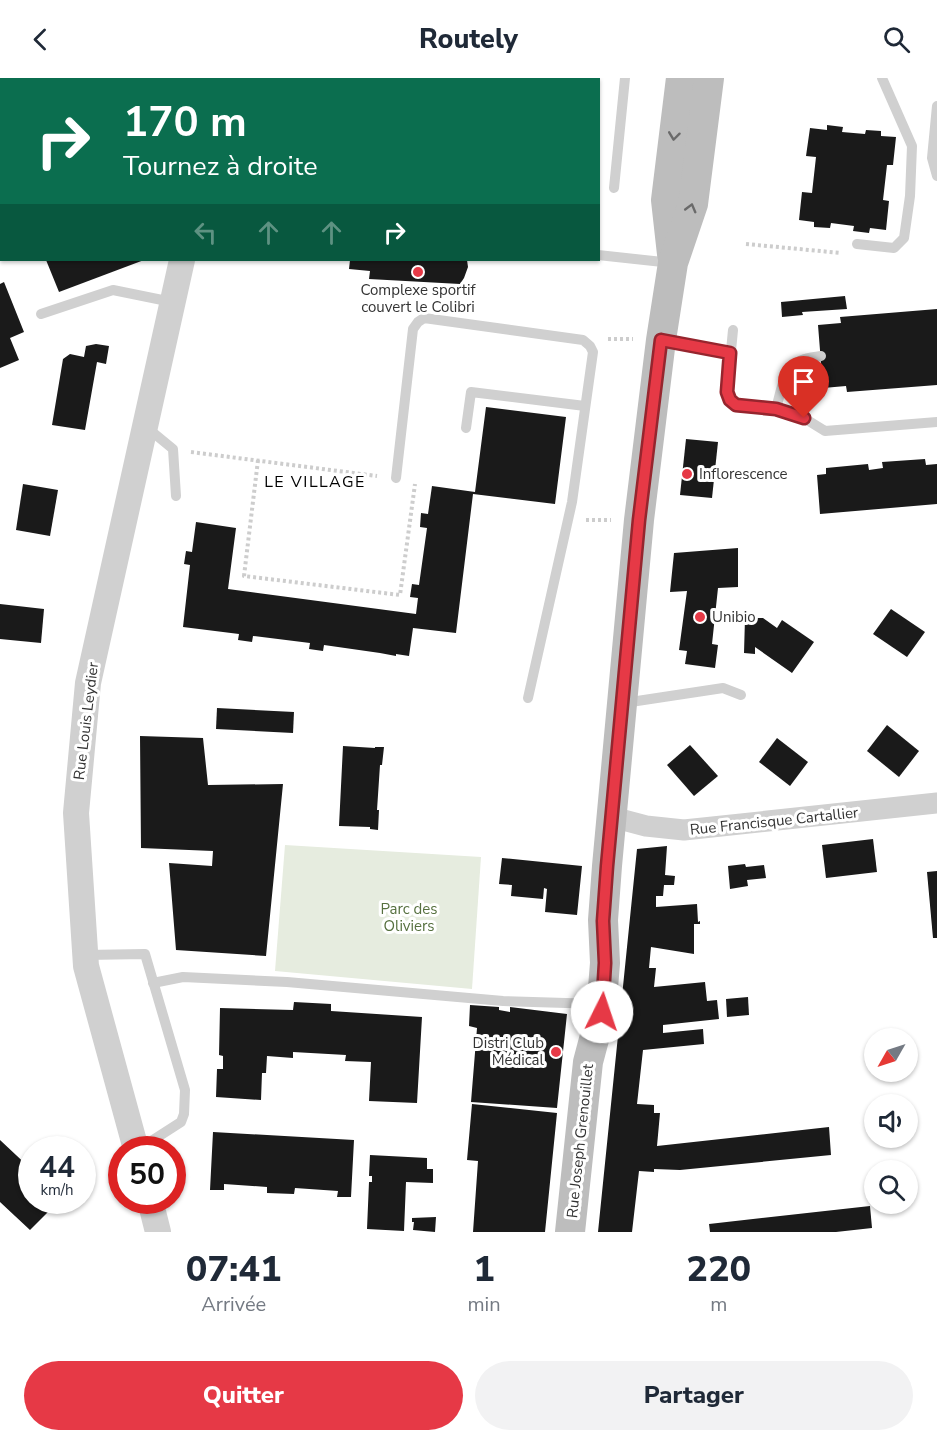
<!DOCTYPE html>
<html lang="fr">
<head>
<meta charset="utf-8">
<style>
	:root { --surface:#fff; --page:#f2f2f3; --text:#1f2937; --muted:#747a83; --accent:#e63946 }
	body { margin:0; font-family:"Nunito Sans",sans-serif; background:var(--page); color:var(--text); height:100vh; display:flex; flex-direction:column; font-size:22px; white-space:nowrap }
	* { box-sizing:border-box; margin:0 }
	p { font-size:20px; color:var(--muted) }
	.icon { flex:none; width:33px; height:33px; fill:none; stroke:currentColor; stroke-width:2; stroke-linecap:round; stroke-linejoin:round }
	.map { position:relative; height:1154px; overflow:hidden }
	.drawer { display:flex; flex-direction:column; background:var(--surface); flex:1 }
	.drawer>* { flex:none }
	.guide { position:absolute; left:0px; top:0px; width:600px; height:183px; box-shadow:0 2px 4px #0004; background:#0b6e4f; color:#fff; overflow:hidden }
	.needle { width:39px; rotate:231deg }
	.controls { position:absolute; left:864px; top:950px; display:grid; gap:12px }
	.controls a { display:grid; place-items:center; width:54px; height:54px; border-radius:50%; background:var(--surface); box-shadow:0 2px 4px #0004; font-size:30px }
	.speed { position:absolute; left:18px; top:1058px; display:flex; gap:12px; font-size:30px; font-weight:700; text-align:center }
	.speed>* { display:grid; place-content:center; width:78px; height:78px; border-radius:50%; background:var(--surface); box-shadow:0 2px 4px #0004; line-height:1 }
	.speed small { font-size:15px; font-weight:400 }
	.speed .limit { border:9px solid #d22; background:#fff; color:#111 }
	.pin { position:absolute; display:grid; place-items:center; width:51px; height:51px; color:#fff; margin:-62px -26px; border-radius:50% 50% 50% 0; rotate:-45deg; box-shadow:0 0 6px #0007 }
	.pin .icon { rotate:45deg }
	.me { position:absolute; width:66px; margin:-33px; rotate:4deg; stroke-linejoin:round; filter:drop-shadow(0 0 4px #0008) }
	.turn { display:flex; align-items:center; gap:21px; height:126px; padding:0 24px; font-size:27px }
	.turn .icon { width:78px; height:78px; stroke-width:2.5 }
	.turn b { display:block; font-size:42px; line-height:51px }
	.lanes { display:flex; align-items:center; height:57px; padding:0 24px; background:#0003; justify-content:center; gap:30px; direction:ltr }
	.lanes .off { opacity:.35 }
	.eta { display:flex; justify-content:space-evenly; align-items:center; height:102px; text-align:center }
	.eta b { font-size:36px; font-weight:800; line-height:42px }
	.cta { display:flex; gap:12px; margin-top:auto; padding:12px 24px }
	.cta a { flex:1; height:69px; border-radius:36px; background:var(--accent); color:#fff; font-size:24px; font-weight:800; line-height:69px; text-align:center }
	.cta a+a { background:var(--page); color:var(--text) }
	header { display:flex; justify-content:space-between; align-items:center; height:78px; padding:0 24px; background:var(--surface); font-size:27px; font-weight:800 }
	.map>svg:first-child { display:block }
	.green { fill:#e6ecdf }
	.building { fill:#1a1a1a }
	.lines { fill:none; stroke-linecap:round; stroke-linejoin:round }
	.path { stroke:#cdcdcd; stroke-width:4; stroke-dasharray:3 3; stroke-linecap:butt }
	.service { stroke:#d0d0d0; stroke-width:10 }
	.minor { stroke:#d0d0d0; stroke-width:21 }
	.tertiary { stroke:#d0d0d0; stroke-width:26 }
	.secondary { stroke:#bdbdbd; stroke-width:30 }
	.oneway { stroke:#6a6a6a }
	.route-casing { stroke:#96252e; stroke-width:15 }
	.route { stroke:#e63946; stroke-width:10 }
	.poi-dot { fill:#e63946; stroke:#fff; stroke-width:2 }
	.labels { text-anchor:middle; stroke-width:6; stroke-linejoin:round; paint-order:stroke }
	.poi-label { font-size:15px; fill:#333; stroke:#fff; text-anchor:start }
	.street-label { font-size:15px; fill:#333; stroke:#fff }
	.park-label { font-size:15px; fill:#56703f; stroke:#fff }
	.neighbourhood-label { font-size:16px; letter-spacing:1.5px; fill:#000; stroke:#fff }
</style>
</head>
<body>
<header><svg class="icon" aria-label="back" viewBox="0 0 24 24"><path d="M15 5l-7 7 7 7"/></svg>Routely<svg class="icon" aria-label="search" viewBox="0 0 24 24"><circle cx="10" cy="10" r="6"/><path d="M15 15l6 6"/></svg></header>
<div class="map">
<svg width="937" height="1154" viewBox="0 0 937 1154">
	<rect width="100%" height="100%" fill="#fff"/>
	<path class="green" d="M 285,767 L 481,779 L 472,911 L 275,893 Z"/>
	<g class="building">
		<path d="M 827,47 L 843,49 L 842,54 L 865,56 L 866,52 L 881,53 L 881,58 L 896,59 L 893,87 L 887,87 L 883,122 L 889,123 L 886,152 L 870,150 L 869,155 L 853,153 L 854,148 L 831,145 L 830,150 L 814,149 L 814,144 L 799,142 L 802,114 L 812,115 L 816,79 L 806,78 L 810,50 L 827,52 Z"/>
		<path d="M 46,182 L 144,182 L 59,214 Z"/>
		<path d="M 350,182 L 467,182 L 468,189 L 464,200 L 460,206 L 369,201 L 370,193 L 349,191 Z"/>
		<path d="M 4,204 L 24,254 L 10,260 L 19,282 L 0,290 L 0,206 Z"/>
		<path d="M 845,218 L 847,231 L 802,234 L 803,237 L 782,239 L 781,224 Z"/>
		<path d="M 937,231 L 937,307 L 847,314 L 846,308 L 823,310 L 818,247 L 841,245 L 840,239 Z"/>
		<path d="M 96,266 L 109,268 L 106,286 L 97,284 L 85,352 L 52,347 L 63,281 L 70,276 L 84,279 L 86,268 Z"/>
		<path d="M 486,329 L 566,339 L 555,426 L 473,416 L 456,555 L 413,550 L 409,578 L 396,576 L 396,578 L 380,575 L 324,567 L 323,573 L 309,571 L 310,565 L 253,558 L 252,564 L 238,562 L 239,556 L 183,549 L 190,487 L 184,486 L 186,473 L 192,474 L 196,444 L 236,450 L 228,511 L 416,536 L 418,520 L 410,519 L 412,506 L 419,507 L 427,450 L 420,449 L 421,435 L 428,436 L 432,408 L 475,414 Z"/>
		<path d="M 686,361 L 718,364 L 712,420 L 680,417 Z"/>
		<path d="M 925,381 L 926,387 L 937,386 L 937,426 L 820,436 L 817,397 L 826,396 L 826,390 L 868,386 L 869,392 L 883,390 L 882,384 Z"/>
		<path d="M 23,406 L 58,412 L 50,458 L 16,452 Z"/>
		<path d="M 738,470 L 738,509 L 718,510 L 712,566 L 718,567 L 715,590 L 685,586 L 687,573 L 679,572 L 687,513 L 670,514 L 674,475 Z"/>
		<path d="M 0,526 L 44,531 L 41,565 L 0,561 Z"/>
		<path d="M 891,531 L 925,554 L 907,579 L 873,556 Z"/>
		<path d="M 745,540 L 763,540 L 777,550 L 782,542 L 814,564 L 792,595 L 755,569 L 755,576 L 744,575 Z"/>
		<path d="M 217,630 L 294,634 L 293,655 L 216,651 Z"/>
		<path d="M 887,647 L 919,673 L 899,699 L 867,673 Z"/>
		<path d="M 140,658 L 203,660 L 208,707 L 283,706 L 266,878 L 176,872 L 169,785 L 212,788 L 213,773 L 141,770 Z"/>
		<path d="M 777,660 L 808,684 L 790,708 L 759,684 Z"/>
		<path d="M 690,667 L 718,698 L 694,718 L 667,687 Z"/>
		<path d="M 343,668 L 375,670 L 375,669 L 384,669 L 382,687 L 380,687 L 377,732 L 379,732 L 378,752 L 370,751 L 370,749 L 339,748 Z"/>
		<path d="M 873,761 L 877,794 L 826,800 L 822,767 Z"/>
		<path d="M 667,768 L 665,797 L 675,798 L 674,807 L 664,807 L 663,818 L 656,818 L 656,829 L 697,826 L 698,844 L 700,843 L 700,846 L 694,846 L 694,876 L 651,869 L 649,890 L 656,890 L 654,909 L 705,904 L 707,923 L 717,922 L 719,941 L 663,947 L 663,955 L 703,951 L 704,966 L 643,972 L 637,1026 L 654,1027 L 654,1035 L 660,1035 L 657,1068 L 829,1049 L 831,1077 L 680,1092 L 654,1091 L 654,1094 L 639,1093 L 632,1154 L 598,1154 L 637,771 Z"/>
		<path d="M 502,780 L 582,788 L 577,837 L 545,834 L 547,811 L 544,810 L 543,821 L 511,818 L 512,807 L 499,806 Z"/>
		<path d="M 745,786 L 746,789 L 764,787 L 766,800 L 747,802 L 748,808 L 730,811 L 728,788 Z"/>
		<path d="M 937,793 L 937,860 L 933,860 L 927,794 Z"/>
		<path d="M 748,919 L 749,937 L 727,939 L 726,921 Z"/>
		<path d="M 294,924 L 331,926 L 331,933 L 422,939 L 417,1025 L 369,1023 L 371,984 L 345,983 L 346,977 L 293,974 L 293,980 L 267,978 L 266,995 L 262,995 L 261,1022 L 216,1019 L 217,991 L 223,991 L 223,978 L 219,977 L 220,930 L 293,932 Z"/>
		<path d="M 470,927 L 499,929 L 499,932 L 510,934 L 510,929 L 567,936 L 557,1030 L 471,1024 L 477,950 L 469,948 Z"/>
		<path d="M 472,1026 L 557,1035 L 545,1154 L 473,1154 L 478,1083 L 467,1082 Z"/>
		<path d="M 213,1054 L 354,1062 L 351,1119 L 337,1119 L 338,1113 L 295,1110 L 294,1116 L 267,1115 L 267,1109 L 224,1106 L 224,1112 L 210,1112 Z"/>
		<path d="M 0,1062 L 32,1092 L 32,1122 L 60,1122 L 30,1152 L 0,1124 Z"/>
		<path d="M 370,1077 L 427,1080 L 427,1091 L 433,1091 L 433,1105 L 406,1104 L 404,1153 L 367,1151 L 369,1104 L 372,1104 L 372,1098 L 369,1098 Z"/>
		<path d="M 870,1128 L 872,1150 L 836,1154 L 710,1154 L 709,1146 Z"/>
		<path d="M 436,1139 L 435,1154 L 413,1152 L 414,1144 L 412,1144 L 412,1140 Z"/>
	</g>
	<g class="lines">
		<g class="path">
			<path d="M 113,2 L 114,0"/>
			<path d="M 0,64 L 2,64"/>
			<path d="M 746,166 L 841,175"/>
			<path d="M 608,261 L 633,261"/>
			<path d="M 191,374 L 377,398"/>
			<path d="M 258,382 L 244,498 L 400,517 L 415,406"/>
			<path d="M 586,442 L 611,442"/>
		</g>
		<g class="service">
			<path d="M 488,2 L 488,0"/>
			<path d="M 541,2 L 541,0"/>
			<path d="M 554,2 L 554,0"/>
			<path d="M 571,2 L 571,0"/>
			<path d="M 583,2 L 584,0"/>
			<path d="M 937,28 L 932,80 L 937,98"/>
			<path d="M 614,110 L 625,0"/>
			<path d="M 857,166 L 894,170 L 904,160 L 910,118 L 912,68 L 882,0"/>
			<path d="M 598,177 L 672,185"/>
			<path d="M 41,236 L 113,212 L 172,224"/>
			<path d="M 733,252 L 727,314 L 730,323 L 736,327 L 776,331 L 804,340 L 825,353 L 937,344"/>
			<path d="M 662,262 L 730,275"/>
			<path d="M 776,331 C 781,314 783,289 802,282 C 807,279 814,279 821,278"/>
			<path d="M 145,348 L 173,371 L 176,418"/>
			<path d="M 466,350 L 471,314 L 585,328"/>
			<path d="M 396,400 L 413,251 L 418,244 L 424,240 L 583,262 L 590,268 L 593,274 L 572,424 L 528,620"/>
			<path d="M 624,625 L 723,610 L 741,617"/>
			<path d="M 85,877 L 145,876 L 185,1012 L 184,1036 L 181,1044 L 139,1071"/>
			<path d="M 153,905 L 183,899 L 287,904 L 503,923 L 599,926"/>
		</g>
		<path class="minor" d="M 612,739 L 646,748 L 684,752 L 937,725"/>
		<g class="tertiary">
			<path d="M 219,2 L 219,0"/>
			<path d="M 136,1071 L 86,888 L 76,735 L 88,605 L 182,182"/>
			<path d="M 150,1122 L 158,1154"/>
		</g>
		<g class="secondary">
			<path d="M 672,176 L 666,122 L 681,0"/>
			<path d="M 570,1154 L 588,984 L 601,935 L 605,885 L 603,842 L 607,788 L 639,442 L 661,262 L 673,185 L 693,126 L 709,0"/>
		</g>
	</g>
	<defs><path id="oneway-chevron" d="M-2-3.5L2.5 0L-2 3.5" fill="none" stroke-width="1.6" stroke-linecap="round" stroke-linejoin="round" transform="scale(1.5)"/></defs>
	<g class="oneway">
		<use href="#oneway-chevron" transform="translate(674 58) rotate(97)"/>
		<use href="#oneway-chevron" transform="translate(691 130) rotate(-75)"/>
	</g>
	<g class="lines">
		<defs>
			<path id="route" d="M 602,934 L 605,885 L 603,843 L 607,788 L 639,442 L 661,262 L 730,275 L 727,314 L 730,322 L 736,327 L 776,331 L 804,340"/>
		</defs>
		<use href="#route" class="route-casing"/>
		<use href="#route" class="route"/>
	</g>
	<g class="poi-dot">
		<circle cx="418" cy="194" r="6"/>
		<circle cx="687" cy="396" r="6"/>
		<circle cx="700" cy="539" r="6"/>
		<circle cx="556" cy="974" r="6"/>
	</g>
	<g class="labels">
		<g class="poi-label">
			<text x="418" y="217" text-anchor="middle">Complexe sportif<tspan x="418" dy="17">couvert le Colibri</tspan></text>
			<text x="699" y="401">Inflorescence</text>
			<text x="712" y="544">Unibio</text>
			<text x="544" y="970" text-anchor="end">Distri Club<tspan x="544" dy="17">Médical</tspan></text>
		</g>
		<g class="street-label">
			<text transform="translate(86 643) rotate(-83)" y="5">Rue Louis Leydier</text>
			<text transform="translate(774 743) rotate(-6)" y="5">Rue Francisque Cartallier</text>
			<text transform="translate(580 1063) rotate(-84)" y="5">Rue Joseph Grenouillet</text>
		</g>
		<g class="park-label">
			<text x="409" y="836">Parc des<tspan x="409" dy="17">Oliviers</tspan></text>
		</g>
		<g class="neighbourhood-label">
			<text x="315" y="409">LE VILLAGE</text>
		</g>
	</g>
</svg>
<div class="controls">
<a><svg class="needle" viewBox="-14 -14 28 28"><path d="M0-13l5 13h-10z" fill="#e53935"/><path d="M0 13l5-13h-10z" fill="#747a83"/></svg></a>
<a><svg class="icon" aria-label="sound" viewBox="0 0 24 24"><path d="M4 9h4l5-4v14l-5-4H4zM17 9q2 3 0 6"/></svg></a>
<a><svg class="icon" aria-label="search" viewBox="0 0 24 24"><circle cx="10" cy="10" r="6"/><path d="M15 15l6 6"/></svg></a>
</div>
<div class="speed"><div>44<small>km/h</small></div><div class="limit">50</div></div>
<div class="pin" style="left:804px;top:340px;background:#d93025"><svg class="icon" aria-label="arrive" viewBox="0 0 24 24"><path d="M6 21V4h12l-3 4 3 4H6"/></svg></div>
<svg class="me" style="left:602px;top:934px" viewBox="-20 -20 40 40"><circle r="19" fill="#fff"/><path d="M0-13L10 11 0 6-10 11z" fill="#e63946"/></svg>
<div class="guide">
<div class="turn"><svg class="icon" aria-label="right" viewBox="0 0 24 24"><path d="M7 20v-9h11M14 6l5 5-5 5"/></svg><div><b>170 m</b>Tournez à droite</div></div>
<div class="lanes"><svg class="icon off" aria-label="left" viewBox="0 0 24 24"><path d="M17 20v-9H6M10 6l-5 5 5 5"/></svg><svg class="icon off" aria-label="ahead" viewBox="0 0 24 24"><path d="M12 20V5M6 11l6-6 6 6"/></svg><svg class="icon off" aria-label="ahead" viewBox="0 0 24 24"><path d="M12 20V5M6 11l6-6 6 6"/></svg><svg class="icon" aria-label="right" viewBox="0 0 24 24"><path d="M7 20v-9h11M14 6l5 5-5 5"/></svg></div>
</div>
</div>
<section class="drawer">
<div class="eta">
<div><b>07:41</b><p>Arrivée</p></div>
<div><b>1</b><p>min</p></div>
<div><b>220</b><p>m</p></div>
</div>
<div class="cta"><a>Quitter</a><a>Partager</a></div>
</section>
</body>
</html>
